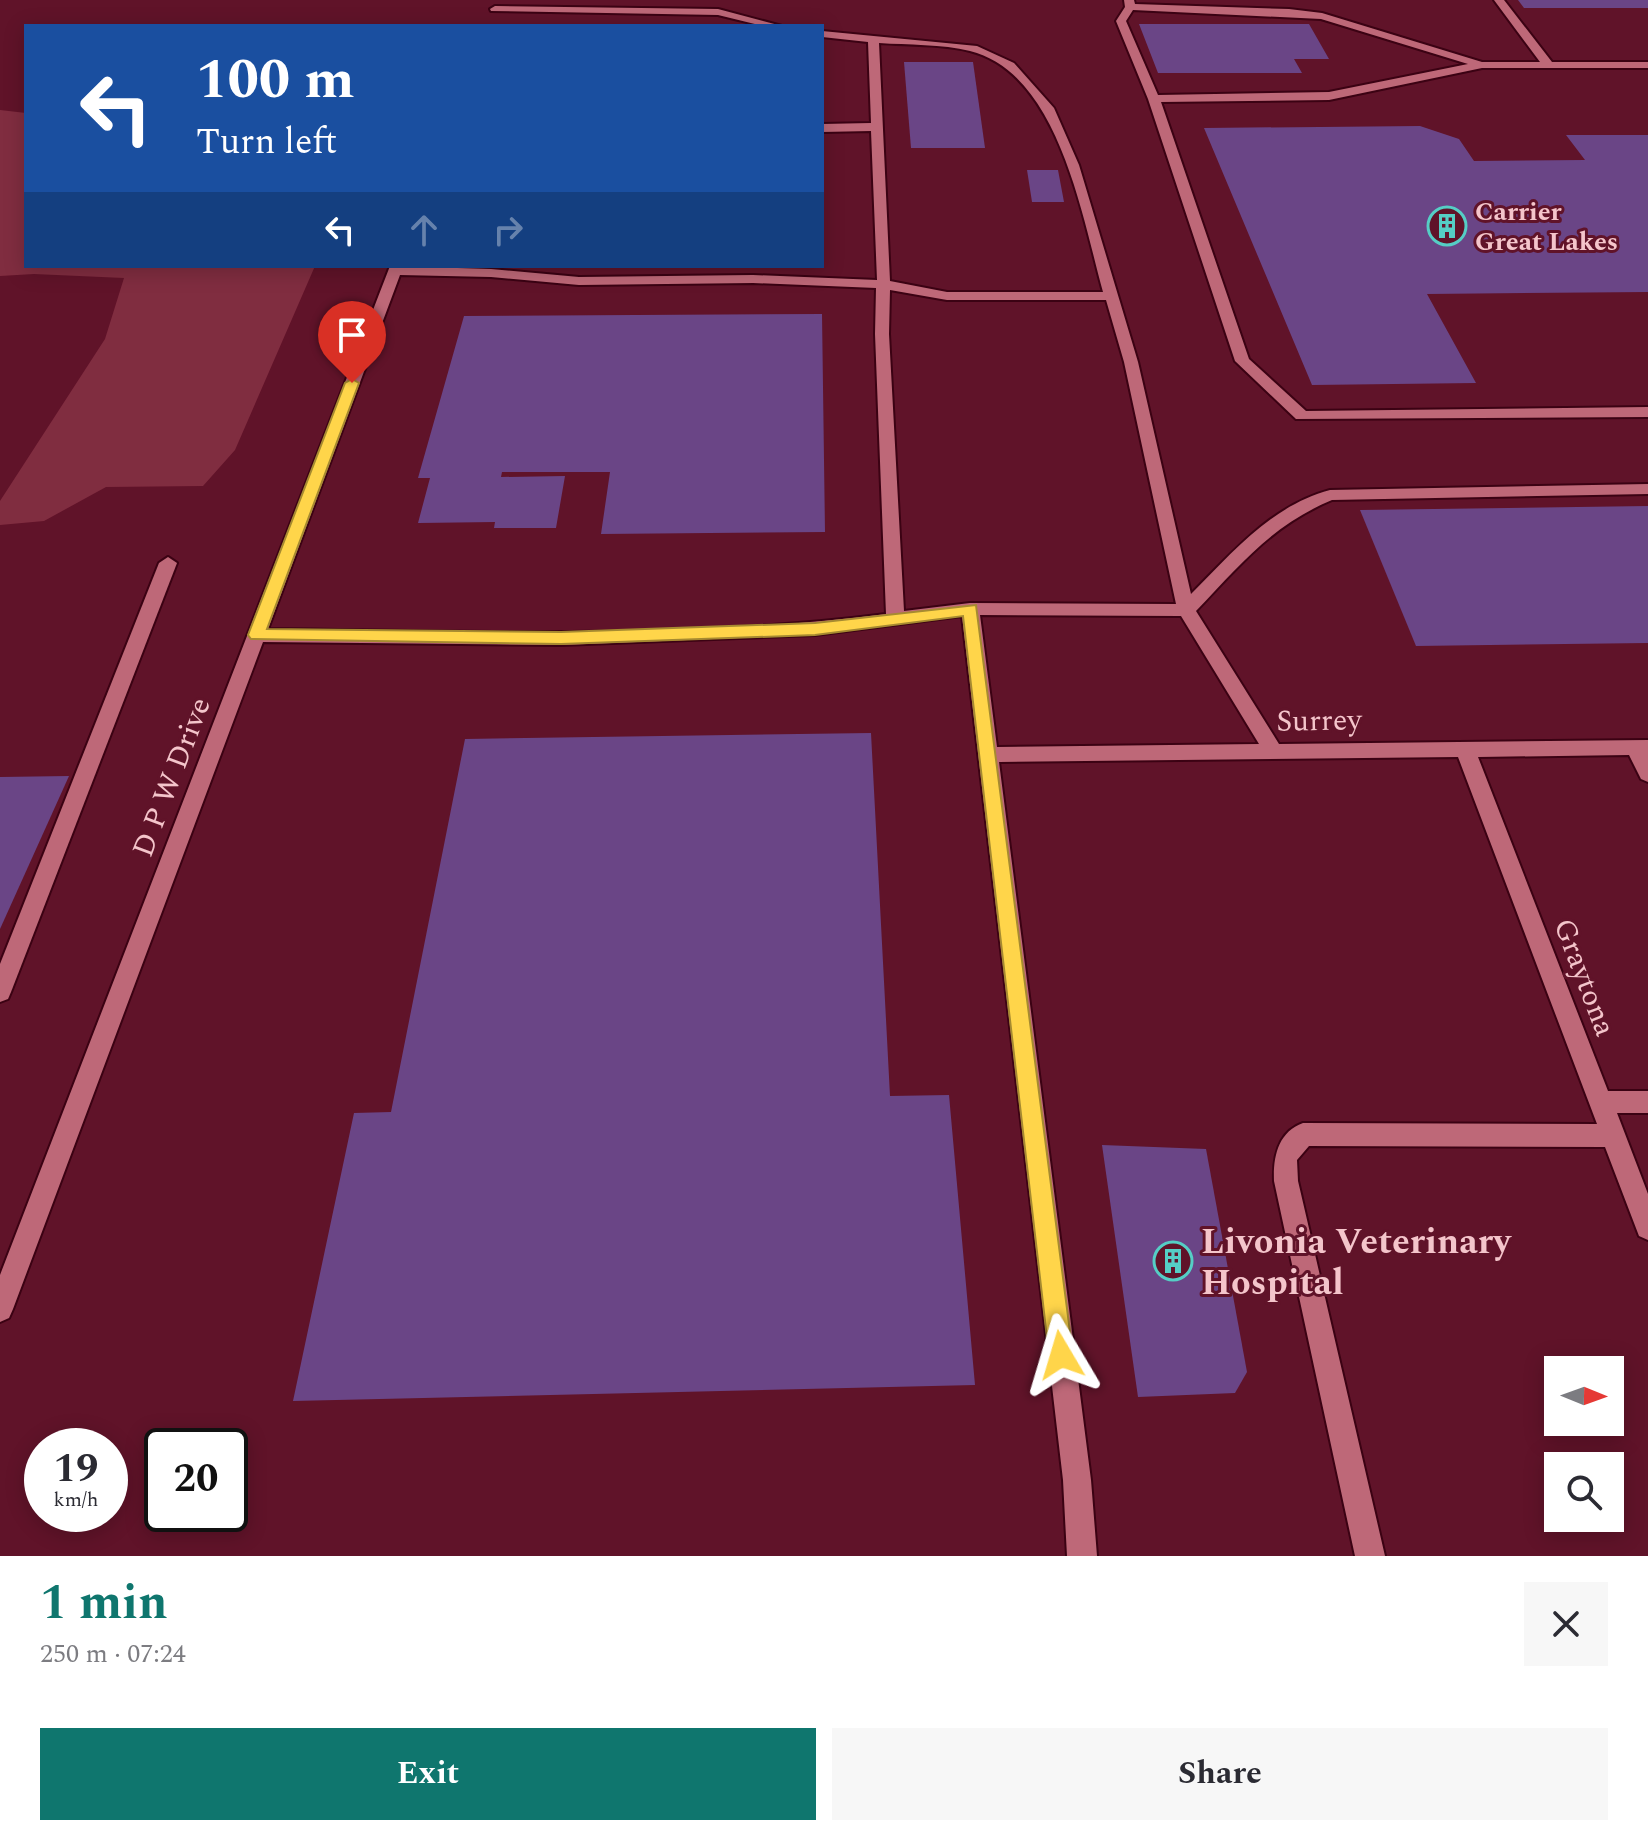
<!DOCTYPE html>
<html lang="en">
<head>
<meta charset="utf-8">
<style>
	:root { --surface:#fff; --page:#f7f7f7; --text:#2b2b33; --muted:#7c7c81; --accent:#0f766e }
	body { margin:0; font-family:Spectral,serif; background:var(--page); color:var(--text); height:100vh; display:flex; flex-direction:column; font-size:30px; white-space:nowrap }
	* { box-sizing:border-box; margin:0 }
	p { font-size:26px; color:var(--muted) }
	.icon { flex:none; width:44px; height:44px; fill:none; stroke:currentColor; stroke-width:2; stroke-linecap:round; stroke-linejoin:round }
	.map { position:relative; height:1556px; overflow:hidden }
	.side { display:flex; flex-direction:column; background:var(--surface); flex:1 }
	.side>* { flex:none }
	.top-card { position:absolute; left:24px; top:24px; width:800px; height:244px; border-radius:0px; box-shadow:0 4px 20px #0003; background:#1a4fa0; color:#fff; overflow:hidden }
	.needle { width:52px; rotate:91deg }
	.fabs { position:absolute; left:1544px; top:1356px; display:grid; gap:16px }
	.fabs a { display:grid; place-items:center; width:80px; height:80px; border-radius:0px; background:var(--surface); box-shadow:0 4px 20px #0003; font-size:40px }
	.speed { position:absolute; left:24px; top:1428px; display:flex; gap:16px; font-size:40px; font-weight:700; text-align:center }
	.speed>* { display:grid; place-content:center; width:104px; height:104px; border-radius:50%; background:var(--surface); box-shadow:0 4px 20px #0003; line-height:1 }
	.speed small { font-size:20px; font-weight:400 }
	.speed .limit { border:4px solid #111; border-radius:12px; background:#fff; color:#111 }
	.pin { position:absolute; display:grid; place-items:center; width:68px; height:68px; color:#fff; margin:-82px -34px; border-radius:50% 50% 50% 0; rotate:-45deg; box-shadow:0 0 8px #0007 }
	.pin .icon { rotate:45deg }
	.me { position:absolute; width:88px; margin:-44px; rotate:353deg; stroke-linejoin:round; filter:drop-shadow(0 0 6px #0008) }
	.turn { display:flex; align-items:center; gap:28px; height:168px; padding:0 40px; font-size:36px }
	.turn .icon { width:104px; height:104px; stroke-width:2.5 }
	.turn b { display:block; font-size:56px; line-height:68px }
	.lanes { display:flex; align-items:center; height:76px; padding:0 40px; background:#0003; justify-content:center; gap:40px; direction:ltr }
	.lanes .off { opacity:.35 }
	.round { display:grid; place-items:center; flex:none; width:84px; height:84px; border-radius:0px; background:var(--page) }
	.head { display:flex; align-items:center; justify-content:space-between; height:136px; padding:0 40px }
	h1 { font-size:48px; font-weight:700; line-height:60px; color:var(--accent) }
	.primary-button { display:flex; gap:16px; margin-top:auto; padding:16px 40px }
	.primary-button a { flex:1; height:92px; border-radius:0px; background:var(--accent); color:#fff; font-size:32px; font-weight:700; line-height:92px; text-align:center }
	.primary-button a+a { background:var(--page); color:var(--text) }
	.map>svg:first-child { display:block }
	.green { fill:#802d40 }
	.building { fill:#6a4586 }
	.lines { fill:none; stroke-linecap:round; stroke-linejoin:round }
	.minor-casing { stroke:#3b0213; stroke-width:4 }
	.minor { fill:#be6878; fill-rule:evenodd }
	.route { fill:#ffd54a; stroke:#a68a30; stroke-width:2 }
	.labels { text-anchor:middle; stroke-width:6; stroke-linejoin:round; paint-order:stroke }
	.far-poi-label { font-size:26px; font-weight:bold; fill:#f4c5cb; stroke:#601329; text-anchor:start }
	.street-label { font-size:30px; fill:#f4c5cb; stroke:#601329 }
	.near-poi-label { font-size:36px; font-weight:bold; fill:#f4c5cb; stroke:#601329; text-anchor:start }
</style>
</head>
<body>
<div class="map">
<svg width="1648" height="1556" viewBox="0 0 1648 1556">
	<rect width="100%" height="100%" fill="#601329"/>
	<path class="green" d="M 0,110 L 26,113 L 26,266 L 315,266 L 235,450 L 203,486 L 106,487 L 44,521 L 0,525 L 0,501 L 105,339 L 124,278 L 34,274 L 0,276 Z"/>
	<g class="building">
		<path d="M 1518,0 L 1648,0 L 1648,8 L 1524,8 Z"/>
		<path d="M 1139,24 L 1309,24 L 1329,59 L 1294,59 L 1302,73 L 1158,73 Z"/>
		<path d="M 904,62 L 973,62 L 985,148 L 911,148 Z"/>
		<path d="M 1420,126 L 1459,139 L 1474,161 L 1585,160 L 1566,135 L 1648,135 L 1648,292 L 1427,294 L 1476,383 L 1312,385 L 1204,128 Z"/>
		<path d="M 1027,170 L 1058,170 L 1064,202 L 1032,202 Z"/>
		<path d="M 822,314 L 825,532 L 601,534 L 610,472 L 502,472 L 501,477 L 565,476 L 556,528 L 494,528 L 495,522 L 418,523 L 430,478 L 418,478 L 464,316 Z"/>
		<path d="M 1648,506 L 1648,643 L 1416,646 L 1360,510 Z"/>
		<path d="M 871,733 L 890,1096 L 949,1095 L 975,1385 L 293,1401 L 354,1113 L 391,1112 L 465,739 Z"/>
		<path d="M 69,776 L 0,929 L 0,777 Z"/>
		<path d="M 1102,1145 L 1206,1149 L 1247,1372 L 1235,1393 L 1138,1397 Z"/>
	</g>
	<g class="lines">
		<defs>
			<g id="minor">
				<path d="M 1124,0 L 1134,0 L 1135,4 L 1289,9 L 1322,13 L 1482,62 L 1540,62 L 1494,0 L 1504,0 L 1552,62 L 1648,62 L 1648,68 L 1482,68 L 1329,100 L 1161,102 L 1249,359 L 1306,411 L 1648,407 L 1648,417 L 1296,419 L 1235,361 L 1148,99 L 1116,21 L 1125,7 ZM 1133,10 L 1321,19 L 1468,64 L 1329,92 L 1158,95 L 1126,21 Z"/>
				<path d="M 495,6 L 718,9 L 782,26 L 763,26 L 718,15 L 491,11 L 490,9 Z"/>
				<path d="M 822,31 L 977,46 L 1014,63 L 1054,108 L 1079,165 L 1138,362 L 1191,594 C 1233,552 1271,506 1330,490 L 1648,484 L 1648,494 L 1332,500 C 1272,525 1240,565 1196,611 L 1279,744 L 1648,740 L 1648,782 L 1641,779 L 1629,755 L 1478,757 L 1608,1091 L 1648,1091 L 1648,1113 L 1617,1113 L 1648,1194 L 1648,1240 L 1639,1236 L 1605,1147 L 1309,1146 L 1297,1160 L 1298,1181 L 1385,1556 L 1355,1556 L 1274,1181 C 1273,1157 1278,1132 1303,1123 L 1597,1124 L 1458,757 L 999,762 L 1091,1480 L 1097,1556 L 1067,1556 L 1063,1480 L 962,616 L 815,635 L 561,645 L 263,642 L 13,1309 L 9,1318 L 0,1322 L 0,1275 L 390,266 L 491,269 L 579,277 L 753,275 L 877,280 L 871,131 L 822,132 L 822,124 L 871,123 L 868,42 L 822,37 ZM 879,43 C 908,45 942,44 970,51 C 1059,73 1082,217 1103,292 L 947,292 L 890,281 ZM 400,275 L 491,277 L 579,285 L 753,283 L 876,288 L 875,334 L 886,614 C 682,640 473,631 268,629 ZM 890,290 L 947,300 L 1106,300 L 1124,362 L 1176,604 L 970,603 L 904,611 L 889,334 ZM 980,615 L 1181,616 L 1259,744 L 997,747 Z"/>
				<path d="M 168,557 L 177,563 L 11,992 L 8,999 L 0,1002 L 0,964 L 159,563 Z"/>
			</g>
		</defs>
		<use href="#minor" class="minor-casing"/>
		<use href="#minor" class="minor"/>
	</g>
	<path class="route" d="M 352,379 L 359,383 L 267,629 L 561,632 L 815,623 L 976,605 L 1073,1355 L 1070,1363 L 1061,1367 L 1052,1363 L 1049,1355 L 963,616 L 815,635 L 561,644 L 251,639 L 248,635 L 345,383 Z"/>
	<defs>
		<symbol id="building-ring" viewBox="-11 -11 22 22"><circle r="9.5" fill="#601329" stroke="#55cec5" stroke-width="1.5"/><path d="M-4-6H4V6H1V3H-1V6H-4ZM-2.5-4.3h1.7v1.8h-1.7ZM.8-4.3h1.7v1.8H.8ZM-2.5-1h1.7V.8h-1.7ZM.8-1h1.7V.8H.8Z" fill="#55cec5"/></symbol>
	</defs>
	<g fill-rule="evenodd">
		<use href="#building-ring" x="1425" y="204" width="44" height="44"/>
		<use href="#building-ring" x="1151" y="1239" width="44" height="44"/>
	</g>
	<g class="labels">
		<g class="far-poi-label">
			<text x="1475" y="220">Carrier<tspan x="1475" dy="30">Great Lakes</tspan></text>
		</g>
		<g class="street-label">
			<text transform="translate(1319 720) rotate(-1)" y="10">Surrey</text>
			<text transform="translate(171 777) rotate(-69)" y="10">D P W Drive</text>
			<text transform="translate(1585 977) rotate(69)" y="10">Graytona</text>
		</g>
		<g class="near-poi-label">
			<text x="1201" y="1253">Livonia Veterinary<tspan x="1201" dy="41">Hospital</tspan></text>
		</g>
	</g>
</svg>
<div class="fabs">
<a><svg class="needle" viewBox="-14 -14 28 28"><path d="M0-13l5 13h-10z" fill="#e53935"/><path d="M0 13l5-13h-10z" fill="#7c7c81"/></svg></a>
<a><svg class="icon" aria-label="search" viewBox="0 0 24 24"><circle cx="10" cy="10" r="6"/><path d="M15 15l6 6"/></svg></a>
</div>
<div class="speed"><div>19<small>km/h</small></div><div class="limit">20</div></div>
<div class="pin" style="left:352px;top:383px;background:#d93025"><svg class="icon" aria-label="arrive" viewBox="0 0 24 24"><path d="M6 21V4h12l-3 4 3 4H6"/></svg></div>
<svg class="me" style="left:1061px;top:1355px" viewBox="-20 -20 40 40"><path d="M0-17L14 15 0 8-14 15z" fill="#ffd54a" stroke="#fff" stroke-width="4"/></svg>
<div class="top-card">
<div class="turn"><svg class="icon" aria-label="left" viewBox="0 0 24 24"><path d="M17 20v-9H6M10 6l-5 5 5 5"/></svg><div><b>100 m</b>Turn left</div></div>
<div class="lanes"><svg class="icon" aria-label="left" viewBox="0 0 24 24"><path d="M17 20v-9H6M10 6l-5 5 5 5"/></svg><svg class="icon off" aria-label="ahead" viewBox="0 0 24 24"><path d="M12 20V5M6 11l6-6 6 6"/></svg><svg class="icon off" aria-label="right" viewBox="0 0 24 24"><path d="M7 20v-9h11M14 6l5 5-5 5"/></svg></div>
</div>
</div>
<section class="side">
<div class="head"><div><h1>1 min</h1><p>250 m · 07:24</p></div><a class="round"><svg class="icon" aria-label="close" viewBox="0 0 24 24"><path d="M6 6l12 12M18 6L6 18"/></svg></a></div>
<div class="primary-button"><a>Exit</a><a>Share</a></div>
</section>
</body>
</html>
